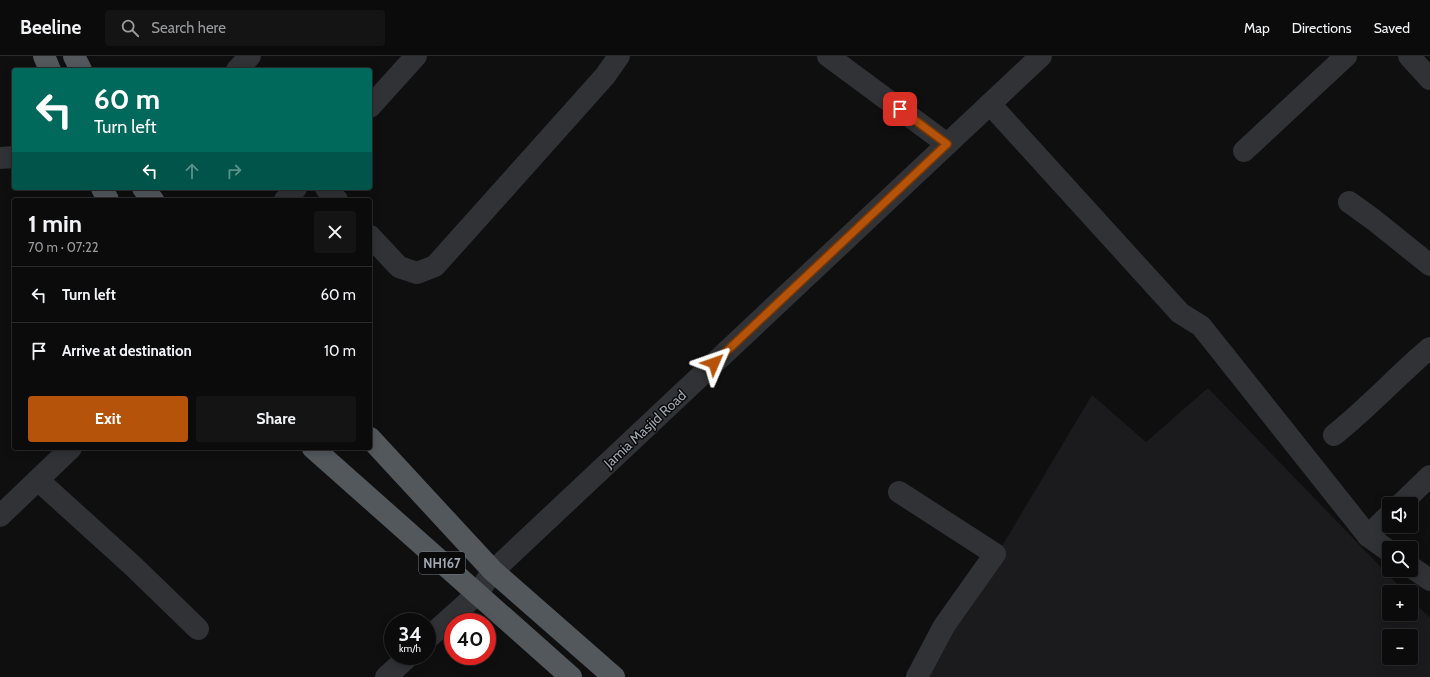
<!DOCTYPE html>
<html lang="en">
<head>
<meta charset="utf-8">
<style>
	:root { --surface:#0b0b0c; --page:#141415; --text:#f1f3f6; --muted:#9a9b9d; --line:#2b2b2d; --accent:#b45309 }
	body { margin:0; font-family:Cabin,sans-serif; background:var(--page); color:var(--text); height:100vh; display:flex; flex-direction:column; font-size:15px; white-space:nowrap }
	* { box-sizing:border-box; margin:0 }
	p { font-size:13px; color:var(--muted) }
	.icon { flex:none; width:22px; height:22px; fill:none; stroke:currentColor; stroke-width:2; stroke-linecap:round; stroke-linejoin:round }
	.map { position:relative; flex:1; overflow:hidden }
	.panel { position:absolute; left:12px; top:142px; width:360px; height:252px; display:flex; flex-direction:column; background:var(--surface); border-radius:4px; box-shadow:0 2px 10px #0003,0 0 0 1px var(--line) }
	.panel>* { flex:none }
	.top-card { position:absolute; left:12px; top:12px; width:360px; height:122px; border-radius:4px; box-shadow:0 2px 10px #0003,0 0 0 1px var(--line); background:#00695c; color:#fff; overflow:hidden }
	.fabs { position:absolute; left:1382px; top:441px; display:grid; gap:8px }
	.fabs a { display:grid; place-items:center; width:36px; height:36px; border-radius:4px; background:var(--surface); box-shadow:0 2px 10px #0003,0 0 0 1px var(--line); font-size:20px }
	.speed { position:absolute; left:384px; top:557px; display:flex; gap:8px; font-size:20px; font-weight:700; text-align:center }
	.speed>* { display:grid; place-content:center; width:52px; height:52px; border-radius:50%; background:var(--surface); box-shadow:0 2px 10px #0003,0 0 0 1px var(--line); line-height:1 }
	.speed small { font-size:10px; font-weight:400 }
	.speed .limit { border:6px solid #d22; background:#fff; color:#111 }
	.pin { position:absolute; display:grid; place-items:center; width:34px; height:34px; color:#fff; margin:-17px; border-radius:8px; box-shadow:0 2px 6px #0006 }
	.me { position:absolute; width:44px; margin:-22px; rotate:47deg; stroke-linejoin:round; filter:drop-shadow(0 0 3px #0008) }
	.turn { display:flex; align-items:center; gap:14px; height:84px; padding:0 16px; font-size:18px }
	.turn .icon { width:52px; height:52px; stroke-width:2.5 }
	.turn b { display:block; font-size:28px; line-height:34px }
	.lanes { display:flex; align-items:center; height:38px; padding:0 16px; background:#0003; justify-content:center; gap:20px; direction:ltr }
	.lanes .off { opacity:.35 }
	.round { display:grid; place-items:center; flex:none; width:42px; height:42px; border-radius:4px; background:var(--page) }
	.overview { display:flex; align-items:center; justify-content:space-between; height:68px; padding:0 16px }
	h1 { font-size:24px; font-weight:700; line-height:30px }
	.cta { display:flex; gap:8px; margin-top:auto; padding:8px 16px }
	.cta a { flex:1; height:46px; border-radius:4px; background:var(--accent); color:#fff; font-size:16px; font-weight:700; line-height:46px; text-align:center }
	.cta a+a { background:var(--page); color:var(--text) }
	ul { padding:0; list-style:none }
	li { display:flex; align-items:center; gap:12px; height:56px; padding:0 16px; border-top:1px solid var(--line) }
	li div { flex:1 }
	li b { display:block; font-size:15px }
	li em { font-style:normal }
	header { display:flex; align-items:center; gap:24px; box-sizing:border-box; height:56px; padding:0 20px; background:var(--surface); border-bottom:1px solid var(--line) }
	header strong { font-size:19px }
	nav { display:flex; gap:22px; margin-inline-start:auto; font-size:14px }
	.search { width:280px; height:36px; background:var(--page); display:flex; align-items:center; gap:10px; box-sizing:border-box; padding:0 14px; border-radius:4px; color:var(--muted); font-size:15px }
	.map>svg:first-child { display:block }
	.built { fill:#1b1b1d; fill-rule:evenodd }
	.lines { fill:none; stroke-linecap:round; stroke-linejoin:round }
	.minor { stroke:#303235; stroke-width:22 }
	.tertiary { stroke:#303235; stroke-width:22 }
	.trunk { stroke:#53585d; stroke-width:22 }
	.route-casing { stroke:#753606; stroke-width:10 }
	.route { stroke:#b45309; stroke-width:7 }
	.labels { text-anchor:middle; stroke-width:3; stroke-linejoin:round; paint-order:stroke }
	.shield { fill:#0a0a0b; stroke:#727980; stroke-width:1 }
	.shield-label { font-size:13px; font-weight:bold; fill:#9fa8b2 }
	.street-label { font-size:14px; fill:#9fa8b2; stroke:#0a0a0b }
</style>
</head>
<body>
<header>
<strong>Beeline</strong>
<div class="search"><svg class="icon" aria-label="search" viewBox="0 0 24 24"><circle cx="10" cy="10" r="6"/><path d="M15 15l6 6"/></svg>Search here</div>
<nav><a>Map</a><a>Directions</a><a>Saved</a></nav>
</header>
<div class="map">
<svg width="1430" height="621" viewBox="0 0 1430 621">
	<rect width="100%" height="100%" fill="#0f0f10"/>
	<path class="built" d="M 1208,332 L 1405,536 L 1389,536 L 1389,558 L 1411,558 L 1411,543 L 1430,562 L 1430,621 L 924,621 L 1092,339 L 1146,386 ZM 1389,580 L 1411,580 L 1411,602 L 1389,602 Z"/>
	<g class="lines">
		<g class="minor">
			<path d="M 828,0 L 947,88"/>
			<path d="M 237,14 L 250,0"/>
			<path d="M 990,48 L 1180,257 L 1201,270 L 1368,480 L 1389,495"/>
			<path d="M 370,51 L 416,0"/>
			<path d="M 1244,95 L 1346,0"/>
			<path d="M 0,102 L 14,101"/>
			<path d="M 326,132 L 337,144"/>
			<path d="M 285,144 L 296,132"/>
			<path d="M 1349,146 L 1374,164 L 1430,209"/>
			<path d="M 370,180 L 399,211 L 417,217 L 435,210 L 605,20 L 619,0"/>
			<path d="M 1334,379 C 1368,352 1397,320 1430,292"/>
			<path d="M 38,424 L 133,510 L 198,573"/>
			<path d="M 899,436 L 995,498 L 944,570 L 917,621"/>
			<path d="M 1401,448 L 1430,420"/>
			<path d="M 1368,480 L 1389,459"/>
			<path d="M 1411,511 L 1430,524"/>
			<path d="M 427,583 L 477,538 L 493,515"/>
			<path d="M 386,621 L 409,600"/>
		</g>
		<g class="tertiary">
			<path d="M 1409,0 L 1430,23"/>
			<path d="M 0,460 L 71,392"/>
			<path d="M 493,515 L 1041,0"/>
		</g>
		<g class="trunk">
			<path d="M 44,0 L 50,14"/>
			<path d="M 74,0 L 81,14"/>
			<path d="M 102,132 L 108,144"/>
			<path d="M 143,132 L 153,144"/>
			<path d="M 370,382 L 493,515 L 614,621"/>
			<path d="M 313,392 L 571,621"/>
		</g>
	</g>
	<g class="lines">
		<defs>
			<path id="route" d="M 714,307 L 947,88 L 900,53"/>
		</defs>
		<use href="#route" class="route-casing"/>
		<use href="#route" class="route"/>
	</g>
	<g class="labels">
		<rect class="shield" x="419" y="496" width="46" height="22" rx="3"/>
		<g class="shield-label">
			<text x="442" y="512">NH167</text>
		</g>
		<g class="street-label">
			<text transform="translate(645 373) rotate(-43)" y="5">Jamia Masjid Road</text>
		</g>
	</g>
</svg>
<div class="fabs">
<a><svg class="icon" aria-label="sound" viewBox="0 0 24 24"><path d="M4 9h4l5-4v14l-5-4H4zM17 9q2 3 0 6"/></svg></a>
<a><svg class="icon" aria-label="search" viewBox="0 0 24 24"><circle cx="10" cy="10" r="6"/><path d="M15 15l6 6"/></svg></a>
<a>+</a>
<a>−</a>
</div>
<div class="speed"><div>34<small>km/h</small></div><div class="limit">40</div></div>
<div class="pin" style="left:900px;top:53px;background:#d93025"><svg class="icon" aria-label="arrive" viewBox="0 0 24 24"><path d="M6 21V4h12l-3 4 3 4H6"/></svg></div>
<svg class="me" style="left:714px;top:307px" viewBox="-20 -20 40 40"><path d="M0-17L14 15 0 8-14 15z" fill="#b45309" stroke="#fff" stroke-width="4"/></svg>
<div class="top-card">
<div class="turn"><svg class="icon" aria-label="left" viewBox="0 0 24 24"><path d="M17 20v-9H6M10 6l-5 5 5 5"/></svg><div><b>60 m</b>Turn left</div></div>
<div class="lanes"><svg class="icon" aria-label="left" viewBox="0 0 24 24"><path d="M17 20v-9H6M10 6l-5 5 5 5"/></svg><svg class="icon off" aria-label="ahead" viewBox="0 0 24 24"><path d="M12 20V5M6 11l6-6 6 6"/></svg><svg class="icon off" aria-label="right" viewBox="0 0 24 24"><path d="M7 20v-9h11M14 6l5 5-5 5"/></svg></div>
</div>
<section class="panel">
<div class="overview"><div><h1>1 min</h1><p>70 m · 07:22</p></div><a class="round"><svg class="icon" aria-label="close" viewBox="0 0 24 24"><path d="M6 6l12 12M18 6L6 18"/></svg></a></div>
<ul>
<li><svg class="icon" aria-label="left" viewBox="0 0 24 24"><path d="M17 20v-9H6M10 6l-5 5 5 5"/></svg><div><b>Turn left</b></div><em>60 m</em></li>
<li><svg class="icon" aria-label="arrive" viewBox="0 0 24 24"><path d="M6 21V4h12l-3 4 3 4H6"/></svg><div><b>Arrive at destination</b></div><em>10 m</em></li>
</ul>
<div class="cta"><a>Exit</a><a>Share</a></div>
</section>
</div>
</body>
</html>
